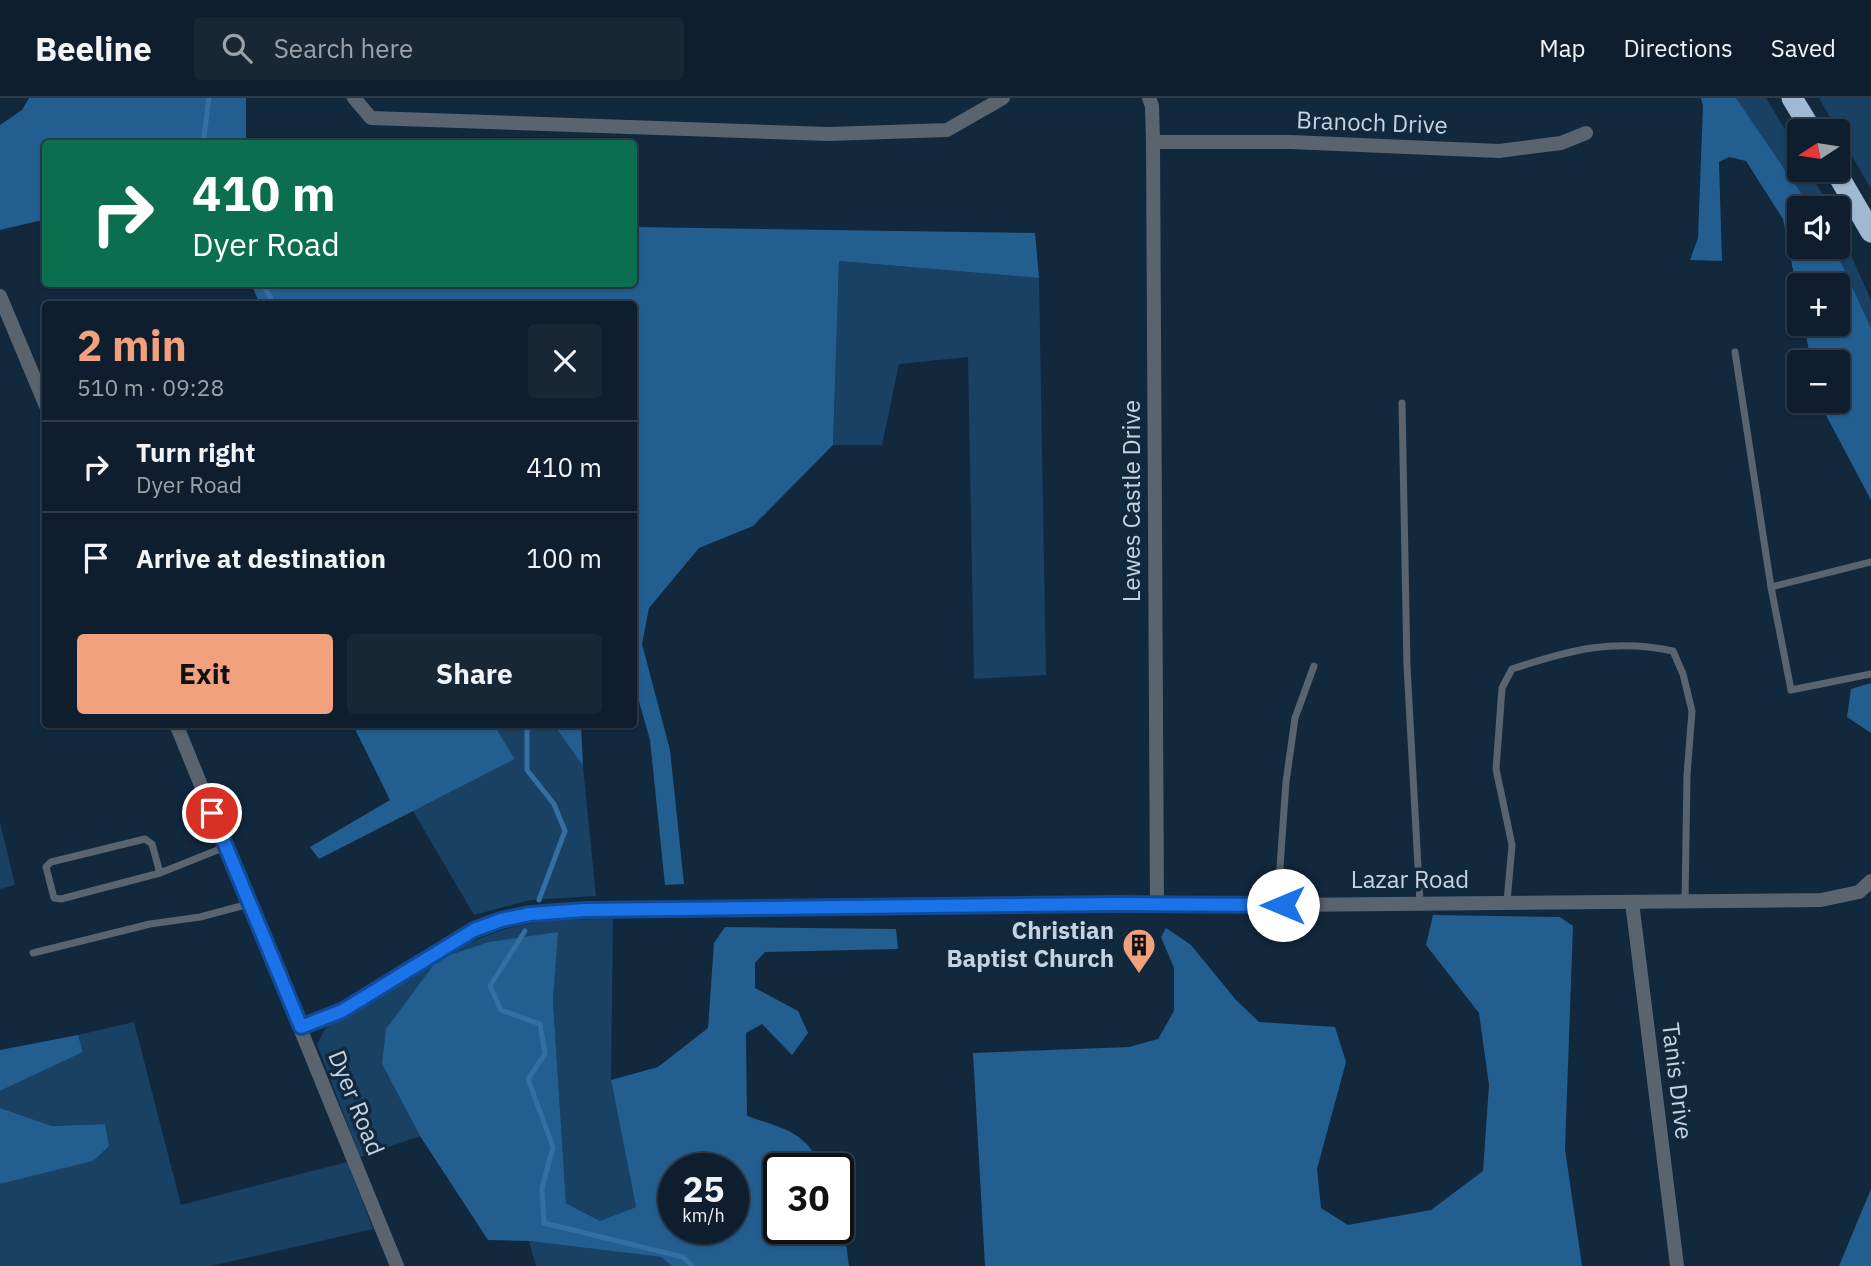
<!DOCTYPE html>
<html lang="en">
<head>
<meta charset="utf-8">
<style>
	:root { --surface:#0e1e2e; --page:#172736; --text:#f1f3f6; --muted:#9ba2aa; --line:#2e3c4a; --accent:#f1a17d }
	body { margin:0; font-family:"IBM Plex Sans",sans-serif; background:var(--page); color:var(--text); height:100vh; display:flex; flex-direction:column; font-size:26px; white-space:nowrap }
	* { box-sizing:border-box; margin:0 }
	p { font-size:23px; color:var(--muted) }
	.icon { flex:none; width:38px; height:38px; fill:none; stroke:currentColor; stroke-width:2; stroke-linecap:round; stroke-linejoin:round }
	.map { position:relative; flex:1; overflow:hidden }
	.drawer { position:absolute; left:42px; top:203px; width:595px; height:427px; display:flex; flex-direction:column; background:var(--surface); border-radius:7px; box-shadow:0 2px 5px #0004,0 0 0 2px var(--line) }
	.drawer>* { flex:none }
	.top-card { position:absolute; left:42px; top:42px; width:595px; height:147px; border-radius:7px; box-shadow:0 2px 5px #0004,0 0 0 2px var(--line); background:#0b6e4f; color:#fff; overflow:hidden }
	.needle { width:46px; rotate:258deg }
	.controls { position:absolute; left:1787px; top:21px; display:grid; gap:14px }
	.controls a { display:grid; place-items:center; width:63px; height:63px; border-radius:7px; background:var(--surface); box-shadow:0 2px 5px #0004,0 0 0 2px var(--line); font-size:35px }
	.speed { position:absolute; left:658px; top:1055px; display:flex; gap:14px; font-size:35px; font-weight:700; text-align:center }
	.speed>* { display:grid; place-content:center; width:91px; height:91px; border-radius:50%; background:var(--surface); box-shadow:0 2px 5px #0004,0 0 0 2px var(--line); line-height:1 }
	.speed small { font-size:18px; font-weight:400 }
	.speed .limit { border:4px solid #111; border-radius:10px; background:#fff; color:#111 }
	.pin { position:absolute; display:grid; place-items:center; width:60px; height:60px; color:#fff; margin:-30px; border:4px solid #fff; border-radius:50%; box-shadow:0 2px 7px #0007 }
	.me { position:absolute; width:77px; margin:-38px; rotate:270deg; stroke-linejoin:round; filter:drop-shadow(0 0 5px #0008) }
	.turn { display:flex; align-items:center; gap:24px; height:147px; padding:0 35px; font-size:32px }
	.turn .icon { width:91px; height:91px; stroke-width:2.5 }
	.turn b { display:block; font-size:49px; line-height:60px }
	.round { display:grid; place-items:center; flex:none; width:74px; height:74px; border-radius:7px; background:var(--page) }
	.summary { display:flex; align-items:center; justify-content:space-between; height:119px; padding:0 35px }
	h1 { font-size:42px; font-weight:800; line-height:52px; color:var(--accent) }
	.button { display:flex; gap:14px; margin-top:auto; padding:14px 35px }
	.button a { flex:1; height:80px; border-radius:7px; background:var(--accent); color:#111; font-size:28px; font-weight:800; line-height:80px; text-align:center }
	.button a+a { background:var(--page); color:var(--text) }
	ul { padding:0; list-style:none }
	li { display:flex; align-items:center; gap:21px; height:91px; padding:0 35px; border-top:2px solid var(--line) }
	li div { flex:1 }
	li b { display:block; font-size:26px }
	li em { font-style:normal }
	header { display:flex; align-items:center; gap:42px; box-sizing:border-box; height:98px; padding:0 35px; background:var(--surface); border-bottom:2px solid var(--line) }
	header strong { font-size:33px }
	nav { display:flex; gap:38px; margin-inline-start:auto; font-size:24px }
	.search { width:490px; height:63px; background:var(--page); display:flex; align-items:center; gap:18px; box-sizing:border-box; padding:0 24px; border-radius:7px; color:var(--muted); font-size:26px }
	.map>svg:first-child { display:block }
	.green { fill:#194164 }
	.forest { fill:#235e91; fill-rule:evenodd }
	.lines { fill:none; stroke-linecap:round; stroke-linejoin:round }
	.stream { stroke:#346ea3; stroke-width:5 }
	.service { stroke:#59646f; stroke-width:7 }
	.minor { stroke:#59646f; stroke-width:14 }
	.tertiary { stroke:#59646f; stroke-width:14 }
	.motorway { stroke:#9fb9d3; stroke-width:21 }
	.route-casing { stroke:#114b97; stroke-width:18 }
	.route { stroke:#1a73e8; stroke-width:12 }
	.labels { text-anchor:middle; stroke-width:7; stroke-linejoin:round; paint-order:stroke }
	.street-label { font-size:24px; fill:#c6d3e1; stroke:#12283d }
	.poi-label { font-size:24px; font-weight:bold; fill:#c6d3e1; stroke:#12283d; text-anchor:end }
</style>
</head>
<body>
<header>
<strong>Beeline</strong>
<div class="search"><svg class="icon" aria-label="search" viewBox="0 0 24 24"><circle cx="10" cy="10" r="6"/><path d="M15 15l6 6"/></svg>Search here</div>
<nav><a>Map</a><a>Directions</a><a>Saved</a></nav>
</header>
<div class="map">
<svg width="1871" height="1168" viewBox="0 0 1871 1168">
	<rect width="100%" height="100%" fill="#12283d"/>
	<g class="green">
		<path d="M 1736,0 L 1766,0 L 1799,54 L 1799,72 L 1809,72 L 1829,110 L 1811,110 Z"/>
		<path d="M 1819,0 L 1871,0 L 1871,91 Z"/>
		<path d="M 1838,128 L 1871,202 L 1871,230 L 1834,149 L 1838,149 Z"/>
		<path d="M 839,163 L 1039,180 L 1046,577 L 974,581 L 968,259 L 899,266 L 882,347 L 833,347 Z"/>
		<path d="M 494,627 L 554,627 L 583,668 L 596,798 L 530,802 L 474,817 L 413,713 L 515,661 Z"/>
		<path d="M 0,724 L 15,787 L 0,791 Z"/>
		<path d="M 598,821 L 613,821 L 611,982 L 636,1109 L 600,1123 L 566,1105 L 553,902 L 557,834 L 382,966 L 420,1038 L 360,1059 L 317,946 L 326,930 C 378,898 429,861 486,838 C 521,823 560,822 598,821 Z"/>
		<path d="M 134,924 L 181,1107 L 347,1064 L 373,1131 L 211,1168 L 0,1168 L 0,1086 L 93,1063 L 105,1026 L 52,1028 L 0,1010 L 0,993 L 83,954 L 78,937 Z"/>
		<path d="M 529,1143 L 662,1159 L 672,1168 L 536,1168 Z"/>
	</g>
	<g class="forest">
		<path d="M 29,0 L 246,0 L 246,45 L 46,46 L 45,124 L 38,123 L 0,132 L 0,27 L 22,12 Z"/>
		<path d="M 1701,0 L 1736,0 L 1811,110 L 1799,110 L 1799,149 L 1834,149 L 1871,230 L 1871,402 L 1819,304 L 1838,303 L 1838,264 L 1811,264 L 1804,226 L 1838,226 L 1838,187 L 1799,187 L 1799,203 L 1783,121 L 1746,63 L 1729,59 L 1719,64 L 1722,163 L 1690,162 L 1698,140 L 1703,8 Z"/>
		<path d="M 634,129 L 1035,135 L 1039,180 L 839,163 L 833,347 L 753,428 L 699,450 L 649,510 L 642,546 L 670,652 L 684,786 L 665,787 L 650,642 L 634,586 L 634,206 L 260,206 L 251,186 L 634,186 Z"/>
		<path d="M 1871,585 L 1871,635 L 1847,619 L 1851,591 Z"/>
		<path d="M 353,627 L 494,627 L 515,661 L 319,761 L 310,749 L 390,702 Z"/>
		<path d="M 554,627 L 581,627 L 583,668 Z"/>
		<path d="M 1433,817 L 1560,819 L 1573,828 L 1565,1051 L 1582,1168 L 985,1168 L 973,955 L 1129,949 L 1158,941 L 1174,913 L 1174,870 L 1161,839 L 1166,830 L 1191,847 L 1236,902 L 1259,924 L 1335,929 L 1346,964 L 1317,1071 L 1321,1110 L 1348,1127 L 1431,1112 L 1483,1073 L 1489,987 L 1479,915 L 1426,847 Z"/>
		<path d="M 725,829 L 896,831 L 898,851 L 765,854 L 755,865 L 755,890 L 798,913 L 808,935 L 792,957 L 762,926 L 746,935 L 747,1018 C 781,1030 808,1033 821,1071 L 779,1071 L 779,1130 L 838,1130 L 838,1122 L 846,1146 L 849,1168 L 672,1168 L 661,1159 L 529,1143 L 488,1142 L 420,1038 L 382,966 L 386,931 L 438,861 L 489,844 L 558,834 L 553,902 L 566,1105 L 600,1123 L 636,1109 L 611,982 L 658,969 L 708,930 L 714,845 ZM 674,1071 L 733,1071 L 733,1130 L 674,1130 Z"/>
		<path d="M 78,937 L 83,954 L 0,993 L 0,952 Z"/>
		<path d="M 0,1010 L 52,1028 L 105,1026 L 109,1048 L 93,1063 L 0,1086 Z"/>
		<path d="M 1871,1091 L 1871,1168 L 1839,1168 Z"/>
	</g>
	<g class="lines">
		<g class="stream">
			<path d="M 203,46 L 209,0"/>
			<path d="M 263,186 L 274,206"/>
			<path d="M 535,626 L 527,632 L 527,672 L 554,706 L 565,733 L 539,802"/>
			<path d="M 525,833 L 490,888 L 501,912 L 540,926 L 545,956 L 528,981 L 553,1049 L 542,1090 L 544,1125 L 683,1159 L 692,1168"/>
		</g>
		<g class="service">
			<path d="M 1735,254 L 1771,489 L 1791,592 L 1871,576"/>
			<path d="M 1402,305 L 1407,568 L 1420,805"/>
			<path d="M 1771,489 L 1871,464"/>
			<path d="M 160,775 L 61,801 L 54,800 L 46,769 L 51,764 L 145,741 L 152,746 L 160,775 L 225,749"/>
			<path d="M 1507,804 L 1512,747 L 1496,671 L 1502,590 L 1512,571 C 1570,552 1613,540 1673,553 L 1683,576 L 1692,613 L 1687,677 L 1685,804"/>
			<path d="M 1283,806 L 1280,769 L 1286,684 L 1295,620 L 1314,568"/>
			<path d="M 33,855 L 150,826 L 200,819 L 249,806"/>
		</g>
		<g class="minor">
			<path d="M 354,0 L 371,20 L 829,36 L 947,32 L 1003,0"/>
			<path d="M 1149,0 L 1152,8 L 1153,44 L 1157,806"/>
			<path d="M 1153,44 L 1291,44 L 1499,53 L 1561,45 L 1586,35"/>
			<path d="M 1632,804 L 1677,1168"/>
			<path d="M 301,929 L 342,913 L 474,832 L 501,822 L 559,813 L 1115,806 L 1283,807 L 1821,802 L 1859,794 L 1871,783"/>
		</g>
		<g class="tertiary">
			<path d="M 0,198 L 46,308"/>
			<path d="M 176,626 L 397,1168"/>
		</g>
		<g class="motorway">
			<path d="M 1792,0 L 1812,33"/>
			<path d="M 1835,72 L 1871,134"/>
		</g>
	</g>
	<g class="lines">
		<defs>
			<path id="route" d="M 212,715 L 301,929 L 342,913 L 474,832 L 501,822 L 530,816 L 585,812 L 1115,806 L 1283,807"/>
		</defs>
		<use href="#route" class="route-casing"/>
		<use href="#route" class="route"/>
	</g>
	<defs>
		<symbol id="building-pin" viewBox="-11 -11 22 30"><path d="M0 17L-7.5 6A9.5 9.5 0 1 1 7.5 6Z" fill="#f1a17d" stroke="#12283d"/><path d="M-4-6H4V6H1V3H-1V6H-4ZM-2.5-4.3h1.7v1.8h-1.7ZM.8-4.3h1.7v1.8H.8ZM-2.5-1h1.7V.8h-1.7ZM.8-1h1.7V.8H.8Z" fill="#111"/></symbol>
	</defs>
	<g fill-rule="evenodd">
		<use href="#building-pin" x="1120" y="828" width="38" height="52"/>
	</g>
	<g class="labels">
		<g class="street-label">
			<text transform="translate(1372 25) rotate(2)" y="8">Branoch Drive</text>
			<text transform="translate(1132 403) rotate(-90)" y="8">Lewes Castle Drive</text>
			<text x="1410" y="790">Lazar Road</text>
			<text transform="translate(1677 983) rotate(83)" y="8">Tanis Drive</text>
			<text transform="translate(356 1005) rotate(68)" y="8">Dyer Road</text>
		</g>
		<g class="poi-label">
			<text x="1114" y="841">Christian<tspan x="1114" dy="28">Baptist Church</tspan></text>
		</g>
	</g>
</svg>
<div class="controls">
<a><svg class="needle" viewBox="-14 -14 28 28"><path d="M0-13l5 13h-10z" fill="#e53935"/><path d="M0 13l5-13h-10z" fill="#9ba2aa"/></svg></a>
<a><svg class="icon" aria-label="sound" viewBox="0 0 24 24"><path d="M4 9h4l5-4v14l-5-4H4zM17 9q2 3 0 6"/></svg></a>
<a>+</a>
<a>−</a>
</div>
<div class="speed"><div>25<small>km/h</small></div><div class="limit">30</div></div>
<div class="pin" style="left:212px;top:715px;background:#d93025"><svg class="icon" aria-label="arrive" viewBox="0 0 24 24"><path d="M6 21V4h12l-3 4 3 4H6"/></svg></div>
<svg class="me" style="left:1283px;top:807px" viewBox="-20 -20 40 40"><circle r="19" fill="#fff"/><path d="M0-13L10 11 0 6-10 11z" fill="#1a73e8"/></svg>
<div class="top-card">
<div class="turn"><svg class="icon" aria-label="right" viewBox="0 0 24 24"><path d="M7 20v-9h11M14 6l5 5-5 5"/></svg><div><b>410 m</b>Dyer Road</div></div>
</div>
<section class="drawer">
<div class="summary"><div><h1>2 min</h1><p>510 m · 09:28</p></div><a class="round"><svg class="icon" aria-label="close" viewBox="0 0 24 24"><path d="M6 6l12 12M18 6L6 18"/></svg></a></div>
<ul>
<li><svg class="icon" aria-label="right" viewBox="0 0 24 24"><path d="M7 20v-9h11M14 6l5 5-5 5"/></svg><div><b>Turn right</b><p>Dyer Road</p></div><em>410 m</em></li>
<li><svg class="icon" aria-label="arrive" viewBox="0 0 24 24"><path d="M6 21V4h12l-3 4 3 4H6"/></svg><div><b>Arrive at destination</b></div><em>100 m</em></li>
</ul>
<div class="button"><a>Exit</a><a>Share</a></div>
</section>
</div>
</body>
</html>
